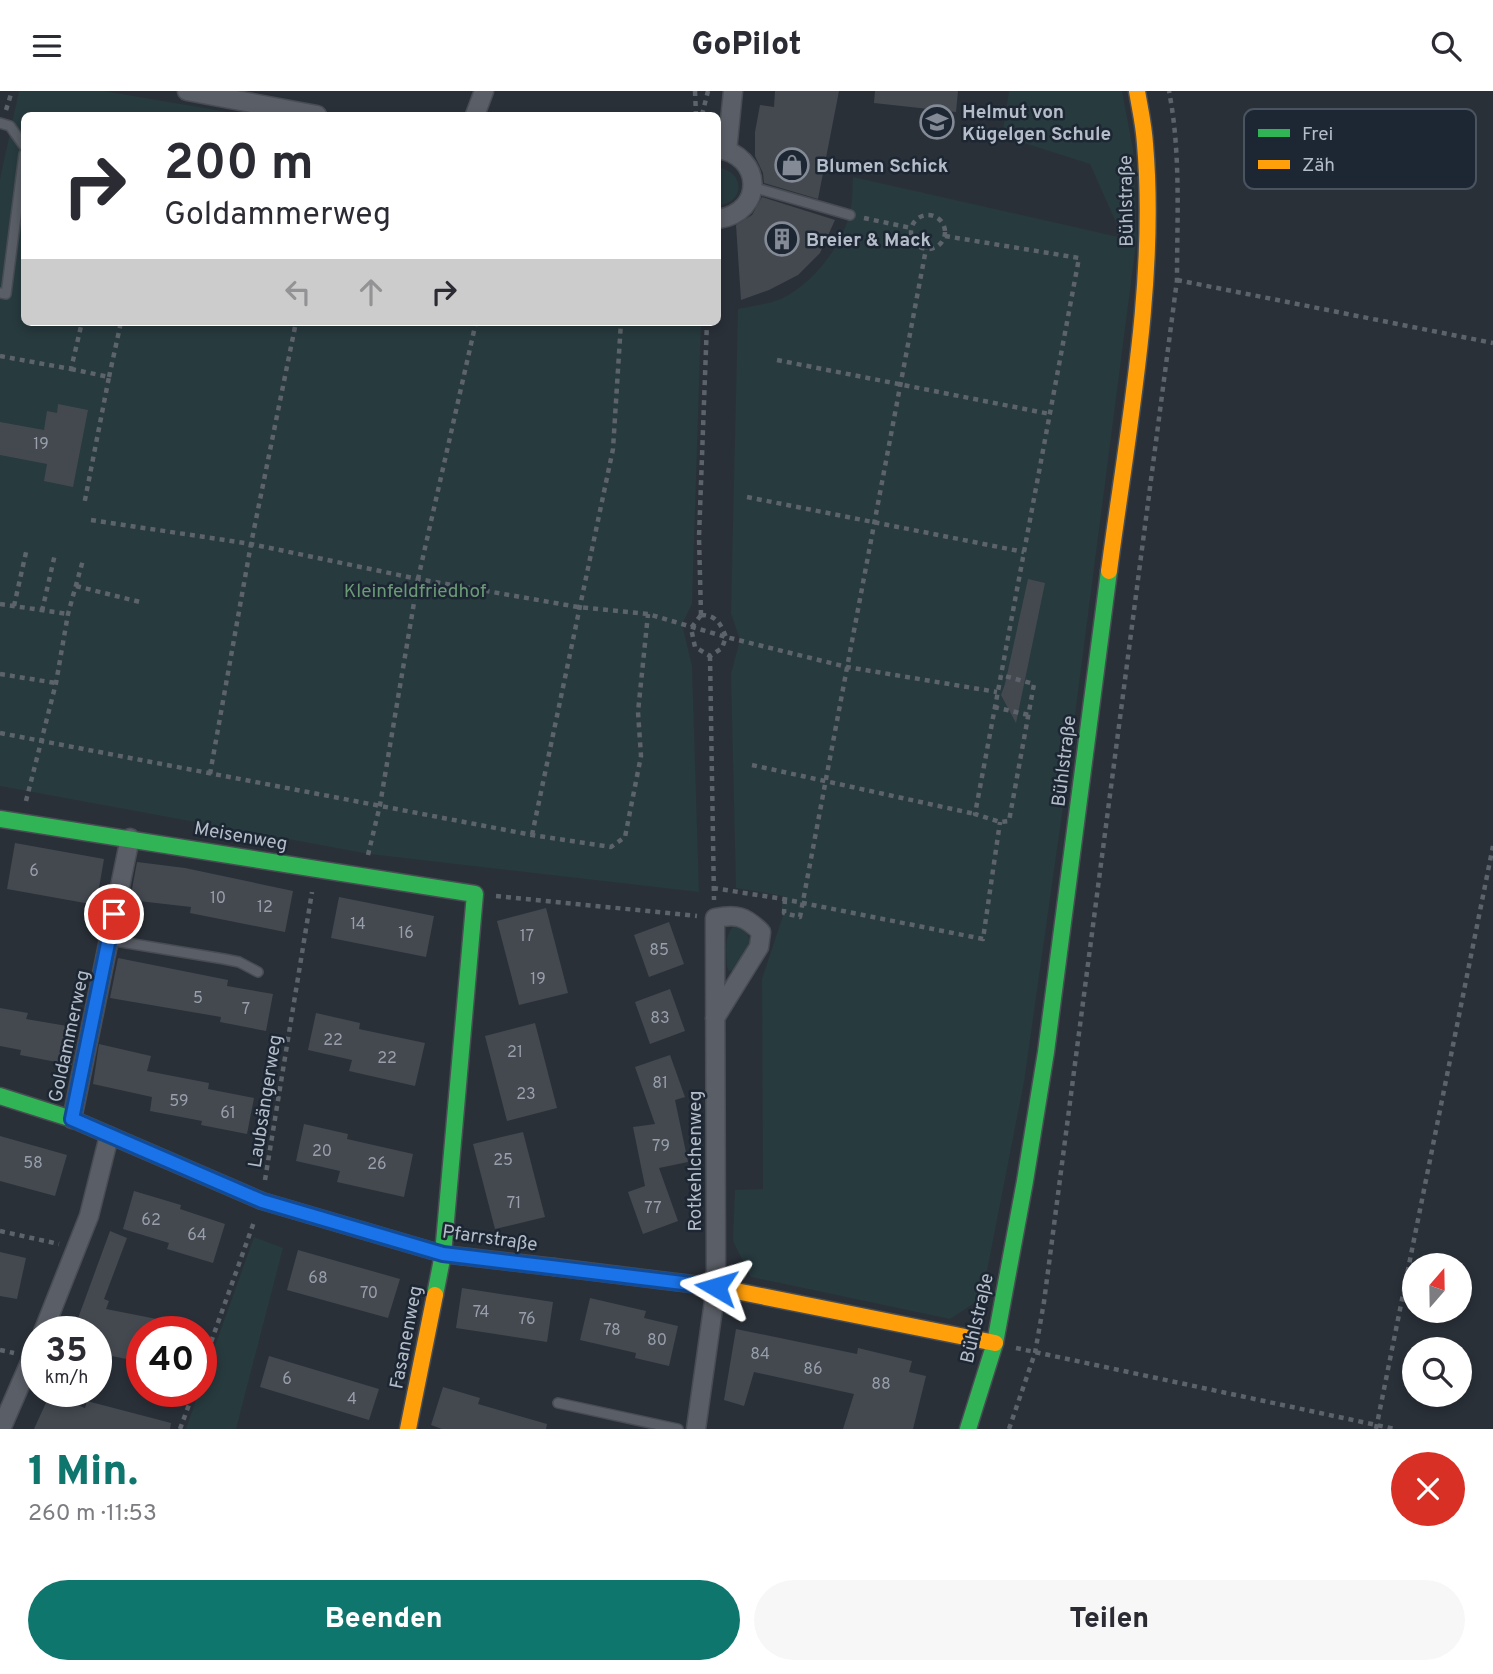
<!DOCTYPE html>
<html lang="de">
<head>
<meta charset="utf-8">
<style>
	:root { --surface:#fff; --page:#f7f7f7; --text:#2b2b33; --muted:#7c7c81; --accent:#0f766e }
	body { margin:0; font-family:Overpass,sans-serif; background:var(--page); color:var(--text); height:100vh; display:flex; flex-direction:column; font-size:26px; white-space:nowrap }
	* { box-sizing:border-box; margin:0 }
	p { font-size:23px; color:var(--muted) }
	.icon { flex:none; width:38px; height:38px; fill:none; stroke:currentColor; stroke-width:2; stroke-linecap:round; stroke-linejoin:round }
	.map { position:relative; height:1338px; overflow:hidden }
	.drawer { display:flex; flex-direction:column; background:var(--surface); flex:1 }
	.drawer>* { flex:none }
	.hud { position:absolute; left:21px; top:21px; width:700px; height:214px; border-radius:10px; box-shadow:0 4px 10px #0003; background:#fff; color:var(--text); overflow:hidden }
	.needle { width:46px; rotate:20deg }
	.fabs { position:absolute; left:1402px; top:1162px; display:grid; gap:14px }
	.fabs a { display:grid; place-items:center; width:70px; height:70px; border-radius:50%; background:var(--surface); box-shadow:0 4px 10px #0003; font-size:35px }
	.speed { position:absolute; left:21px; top:1225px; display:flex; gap:14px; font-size:35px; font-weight:700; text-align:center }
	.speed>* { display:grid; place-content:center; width:91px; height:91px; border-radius:50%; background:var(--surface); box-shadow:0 4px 10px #0003; line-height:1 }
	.speed small { font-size:18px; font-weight:400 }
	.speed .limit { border:10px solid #d22; background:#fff; color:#111 }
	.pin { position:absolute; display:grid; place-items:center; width:60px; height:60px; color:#fff; margin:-30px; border:4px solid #fff; border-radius:50%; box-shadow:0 2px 7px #0007 }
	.me { position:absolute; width:77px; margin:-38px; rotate:277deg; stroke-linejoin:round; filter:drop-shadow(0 0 5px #0008) }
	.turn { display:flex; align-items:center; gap:24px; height:147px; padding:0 28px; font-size:32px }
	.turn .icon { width:91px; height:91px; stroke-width:2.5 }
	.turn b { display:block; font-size:49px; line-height:60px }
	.lanes { display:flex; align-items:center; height:66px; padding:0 28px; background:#0003; justify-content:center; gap:35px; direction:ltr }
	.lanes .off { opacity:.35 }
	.round { display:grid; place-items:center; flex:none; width:74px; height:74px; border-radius:37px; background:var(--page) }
	.summary { display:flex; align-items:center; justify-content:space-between; height:119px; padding:0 28px }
	h1 { font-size:42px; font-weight:800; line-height:52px; color:var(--accent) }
	.action { display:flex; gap:14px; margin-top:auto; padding:14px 28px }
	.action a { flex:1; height:80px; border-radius:42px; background:var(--accent); color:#fff; font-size:28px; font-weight:800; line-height:80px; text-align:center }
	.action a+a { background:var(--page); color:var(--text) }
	header { display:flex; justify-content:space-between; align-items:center; height:91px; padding:0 28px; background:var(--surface); font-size:32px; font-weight:800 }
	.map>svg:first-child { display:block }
	.green { fill:#273a3e }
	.building { fill:#444950 }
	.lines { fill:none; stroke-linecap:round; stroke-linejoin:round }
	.lane-casing { stroke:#484c53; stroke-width:12 }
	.street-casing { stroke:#484c53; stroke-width:21 }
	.fast-casing { stroke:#484c53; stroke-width:19 }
	.slow-casing { stroke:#484c53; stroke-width:19 }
	.path { stroke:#5d636a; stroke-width:4.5; stroke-dasharray:5 5; stroke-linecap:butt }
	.lane { stroke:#5a5e66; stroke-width:9 }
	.street { stroke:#5a5e66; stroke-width:18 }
	.fast { stroke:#30b455; stroke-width:16 }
	.slow { stroke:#ff9f0a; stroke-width:16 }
	.route-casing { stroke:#114b97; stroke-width:18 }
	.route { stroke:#1a73e8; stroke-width:12 }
	.labels { text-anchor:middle; stroke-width:5; stroke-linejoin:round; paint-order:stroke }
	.number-label { font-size:16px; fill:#989fab }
	.poi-label { font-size:19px; font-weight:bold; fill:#b4bcc9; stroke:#1d2633; text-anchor:start }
	.street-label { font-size:19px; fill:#b4bcc9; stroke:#1d2633 }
	.park-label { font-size:19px; fill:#6b9a76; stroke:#1d2633 }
	.key { fill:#1d2633; stroke:#4a5360; stroke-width:2 }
	.key-label { font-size:19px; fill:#b4bcc9 }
</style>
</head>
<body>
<header><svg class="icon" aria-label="menu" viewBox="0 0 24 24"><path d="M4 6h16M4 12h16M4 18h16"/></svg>GoPilot<svg class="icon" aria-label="search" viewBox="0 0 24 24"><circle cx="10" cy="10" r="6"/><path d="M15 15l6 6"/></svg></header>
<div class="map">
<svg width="1493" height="1338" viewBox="0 0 1493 1338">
	<rect width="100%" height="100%" fill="#2a3038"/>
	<g class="green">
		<path d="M 19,0 L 104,0 L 245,24 L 24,24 L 24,231 L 701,231 L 692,513 L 682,533 L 692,575 L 699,801 L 369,763 L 0,695 L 0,88 Z"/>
		<path d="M 1009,0 L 1122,0 L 1133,58 L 1137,145 L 1064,709 L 1024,991 L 985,1190 L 976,1211 L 950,1228 L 751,1186 L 733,1150 L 735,1099 L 763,1098 L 762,888 L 783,825 L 781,824 L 783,805 L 736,797 L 731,583 L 740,549 L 731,522 L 738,218 C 752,215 768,213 781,208 C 812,193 840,158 849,125 C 853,113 852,99 853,86 L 1123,147 L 1090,73 L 1002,45 Z"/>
		<path d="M 720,77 C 746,82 744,113 718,114 L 718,78 Z"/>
		<path d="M 734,835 L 741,835 C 758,849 744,862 736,879 L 729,880 L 727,876 C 727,862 723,846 734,835 Z"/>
		<path d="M 254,1146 L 283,1157 L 236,1338 L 186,1338 L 199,1300 L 201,1300 L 201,1294 Z"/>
	</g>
	<g class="building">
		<path d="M 775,0 L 839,0 L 818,108 L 764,92 L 763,82 L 755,65 L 755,41 L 760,14 L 774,16 Z"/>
		<path d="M 875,0 L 958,0 L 956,21 L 874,12 Z"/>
		<path d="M 762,106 L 835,129 L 820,162 L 798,184 L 769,199 L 741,209 L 736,134 L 752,124 Z"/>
		<path d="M 58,313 L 88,319 L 73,396 L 44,390 L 47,373 L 0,364 L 0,331 L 44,339 L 47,320 L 57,322 Z"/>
		<path d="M 1028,488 L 1045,492 L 1016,632 L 1001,604 L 1005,593 Z"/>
		<path d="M 15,752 L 104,768 L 96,814 L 7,798 Z"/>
		<path d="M 137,771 L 185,777 L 293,800 L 285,841 L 190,822 L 191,816 L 130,809 Z"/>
		<path d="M 339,806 L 434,825 L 426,866 L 331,847 Z"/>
		<path d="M 546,817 L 568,902 L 519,914 L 497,830 Z"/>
		<path d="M 669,831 L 684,873 L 649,886 L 634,844 Z"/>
		<path d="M 118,867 L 228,889 L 227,895 L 273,903 L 266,940 L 220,931 L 221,926 L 110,907 Z"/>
		<path d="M 670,898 L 685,940 L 650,953 L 635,911 Z"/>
		<path d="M 0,917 L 28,922 L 26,928 L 73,936 L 71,947 L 77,948 L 72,974 L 20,964 L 21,959 L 0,955 Z"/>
		<path d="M 316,922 L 360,932 L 359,938 L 425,952 L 415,995 L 349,980 L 352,969 L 308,959 Z"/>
		<path d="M 535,932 L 557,1017 L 507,1030 L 485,945 Z"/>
		<path d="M 99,953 L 151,965 L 147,980 L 209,992 L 208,998 L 254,1007 L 247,1043 L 201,1034 L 202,1030 L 150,1020 L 152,1006 L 93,993 Z"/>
		<path d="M 670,964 L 685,1006 L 675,1009 L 688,1071 L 659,1077 L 678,1130 L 643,1143 L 628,1101 L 645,1095 L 633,1036 L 655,1033 L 635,976 Z"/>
		<path d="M 304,1033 L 348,1043 L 347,1048 L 413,1063 L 404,1106 L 337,1091 L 340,1080 L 296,1070 Z"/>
		<path d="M 523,1041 L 545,1126 L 495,1138 L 473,1053 Z"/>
		<path d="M 0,1045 L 67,1064 L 55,1105 L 0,1090 Z"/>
		<path d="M 134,1100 L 181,1114 L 180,1118 L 225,1133 L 213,1172 L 167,1158 L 169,1152 L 123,1138 Z"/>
		<path d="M 110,1140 L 127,1147 L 104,1208 L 109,1210 L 106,1218 L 177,1232 L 176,1241 L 142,1241 L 142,1271 L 96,1262 L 96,1241 L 73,1241 Z"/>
		<path d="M 298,1159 L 400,1188 L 388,1227 L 287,1199 Z"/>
		<path d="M 0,1161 L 26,1167 L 17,1208 L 0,1205 Z"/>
		<path d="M 462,1197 L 553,1211 L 547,1251 L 456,1237 Z"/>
		<path d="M 590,1207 L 646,1220 L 644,1227 L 678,1235 L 669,1275 L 635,1267 L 636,1262 L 580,1249 Z"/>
		<path d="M 736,1238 L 857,1263 L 858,1257 L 912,1270 L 909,1281 L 926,1285 L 913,1338 L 843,1338 L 854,1303 L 754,1281 L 744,1315 L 724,1309 Z"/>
		<path d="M 269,1265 L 379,1298 L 369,1329 L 260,1296 Z"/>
		<path d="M 443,1296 L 480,1307 L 478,1313 L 547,1333 L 546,1338 L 442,1338 L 431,1334 Z"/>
		<path d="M 50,1303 L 85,1317 L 87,1310 L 171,1332 L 170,1338 L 34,1338 Z"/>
	</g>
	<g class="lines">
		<defs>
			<g id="lane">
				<path d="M 0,32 L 10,35 L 24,55"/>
				<path d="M 752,96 L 850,124"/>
				<path d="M 0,202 L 6,203 L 24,63"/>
				<path d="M 109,849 L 224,868 L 239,871 L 258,881"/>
				<path d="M 558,1312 L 678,1338"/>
			</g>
			<g id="street">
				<path d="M 187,0 L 317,24"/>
				<path d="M 475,24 L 484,0"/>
				<path d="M 718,58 C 762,64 766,121 718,128"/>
				<path d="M 727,60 L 733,0"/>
				<path d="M 72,1028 L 130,747"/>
				<path d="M 43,1241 L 89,1125 L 109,1045"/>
				<path d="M 1,1338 L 37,1255"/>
				<path d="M 696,1338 L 716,1196 L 715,827 C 737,823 745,825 761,841 L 759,856 L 715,927"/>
			</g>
			<g id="fast">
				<path d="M 0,728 L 475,803 L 443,1163 L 435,1204"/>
				<path d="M 0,1005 L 72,1028 L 262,1110 L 443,1163 L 554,1176"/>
				<path d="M 968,1338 L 995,1252 L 1025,1090 L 1046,961 L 1109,480"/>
			</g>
			<g id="slow">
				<path d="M 1109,480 C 1127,343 1157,191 1145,53 C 1144,35 1140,18 1137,0"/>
				<path d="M 554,1176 L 716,1196 L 995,1252"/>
				<path d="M 408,1338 L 435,1204"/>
			</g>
		</defs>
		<use href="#lane" class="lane-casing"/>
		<use href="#street" class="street-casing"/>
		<use href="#fast" class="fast-casing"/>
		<use href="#slow" class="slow-casing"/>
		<g class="path">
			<path d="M 695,0 L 696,24"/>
			<path d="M 6,19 L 12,0"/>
			<path d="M 702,24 L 708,0"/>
			<circle cx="928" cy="141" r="17"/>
			<path d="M 864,127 L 911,137"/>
			<path d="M 945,145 L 1079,167 L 975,723 L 1000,731 L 1009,730 L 1034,593 L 1001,584"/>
			<path d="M 1177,189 L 1493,252"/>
			<path d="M 0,265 L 71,278 L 82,231"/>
			<path d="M 777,269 L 1050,323"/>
			<path d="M 71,278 L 109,286 L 84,414"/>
			<path d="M 109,286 L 121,231"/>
			<path d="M 747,406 L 1024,461"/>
			<path d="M 91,429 L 251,453 L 418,488 L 578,516 L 648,523 L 726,546 L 847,576 L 997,601"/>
			<path d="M 76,495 L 140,511"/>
			<path d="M 0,513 L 68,523"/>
			<path d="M 14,515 L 27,457"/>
			<path d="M 42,520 L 55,463"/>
			<path d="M 701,524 L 699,446 L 707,231"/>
			<path d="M 701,524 C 717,524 721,534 726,546 L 722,557 L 710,565 L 695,556 L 691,537 Z"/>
			<path d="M 710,565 L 714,809"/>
			<path d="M 0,583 L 56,592"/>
			<path d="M 994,616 L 1029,624"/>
			<path d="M 0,642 L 532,744 L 611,756 L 625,746 L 641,665 L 638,621 L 648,523"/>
			<path d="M 752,674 L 975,723"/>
			<path d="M 210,683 L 251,453 L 296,231"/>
			<path d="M 26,710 L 56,592 L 68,523 L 83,469"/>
			<path d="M 532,744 L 613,358 L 621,231"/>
			<path d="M 368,764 L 380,714 L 418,488 L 476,231"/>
			<path d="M 713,797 L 783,808 L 983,848 L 1000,731"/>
			<path d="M 496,805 L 697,825"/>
			<path d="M 785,808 L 784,822 L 800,826 L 926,158"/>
			<path d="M 265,1089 L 312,801"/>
			<path d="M 0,1140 L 59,1153"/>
			<path d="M 1016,1257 L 1395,1338"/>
			<path d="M 0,1259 L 14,1262"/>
			<path d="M 201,1279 L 254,1131"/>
			<path d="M 180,1338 L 194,1300"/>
			<path d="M 1009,1338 L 1035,1262 L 1044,1211 L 1177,189 C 1177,126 1181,62 1169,0"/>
			<path d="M 1376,1338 L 1493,755"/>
		</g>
		<use href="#lane" class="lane"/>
		<use href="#street" class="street"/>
		<use href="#fast" class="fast"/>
		<use href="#slow" class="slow"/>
	</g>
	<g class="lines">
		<defs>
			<path id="route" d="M 114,823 L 72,1028 L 262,1110 L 443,1163 L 716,1196"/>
		</defs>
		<use href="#route" class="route-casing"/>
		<use href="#route" class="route"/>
	</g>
	<defs>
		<symbol id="school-ring" viewBox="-11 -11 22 22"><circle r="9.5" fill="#1d2633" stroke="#848b96" stroke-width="1.5"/><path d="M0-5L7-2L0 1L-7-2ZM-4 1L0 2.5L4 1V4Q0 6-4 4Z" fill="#848b96"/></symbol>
		<symbol id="shop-ring" viewBox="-11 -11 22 22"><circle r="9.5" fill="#1d2633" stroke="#848b96" stroke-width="1.5"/><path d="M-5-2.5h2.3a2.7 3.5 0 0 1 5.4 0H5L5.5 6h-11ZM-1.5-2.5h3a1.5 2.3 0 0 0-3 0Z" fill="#848b96"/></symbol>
		<symbol id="building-ring" viewBox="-11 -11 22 22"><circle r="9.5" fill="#1d2633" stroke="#848b96" stroke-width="1.5"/><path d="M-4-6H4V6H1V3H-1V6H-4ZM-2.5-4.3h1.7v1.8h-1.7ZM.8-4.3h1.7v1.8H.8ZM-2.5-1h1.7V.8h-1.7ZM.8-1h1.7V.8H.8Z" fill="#848b96"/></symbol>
	</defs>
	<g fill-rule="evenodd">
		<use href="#school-ring" x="918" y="12" width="38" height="38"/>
		<use href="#shop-ring" x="773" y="55" width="38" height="38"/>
		<use href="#building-ring" x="763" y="129" width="38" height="38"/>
	</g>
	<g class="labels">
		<g class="number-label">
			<text x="41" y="358">19</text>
			<text x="34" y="785">6</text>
			<text x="218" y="812">10</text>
			<text x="265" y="821">12</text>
			<text x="358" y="838">14</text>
			<text x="406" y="847">16</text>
			<text x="527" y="850">17</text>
			<text x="659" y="864">85</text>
			<text x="538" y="893">19</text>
			<text x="198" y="912">5</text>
			<text x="246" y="923">7</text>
			<text x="660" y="932">83</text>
			<text x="333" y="954">22</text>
			<text x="515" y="966">21</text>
			<text x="387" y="972">22</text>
			<text x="660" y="997">81</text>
			<text x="526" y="1008">23</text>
			<text x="179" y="1015">59</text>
			<text x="228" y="1027">61</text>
			<text x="661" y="1060">79</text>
			<text x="322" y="1065">20</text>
			<text x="503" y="1074">25</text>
			<text x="33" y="1077">58</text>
			<text x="377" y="1078">26</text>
			<text x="514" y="1117">71</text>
			<text x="653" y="1122">77</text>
			<text x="151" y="1134">62</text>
			<text x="197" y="1149">64</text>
			<text x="318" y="1192">68</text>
			<text x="369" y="1207">70</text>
			<text x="481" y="1226">74</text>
			<text x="527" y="1233">76</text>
			<text x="612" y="1244">78</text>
			<text x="657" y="1254">80</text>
			<text x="760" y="1268">84</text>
			<text x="813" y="1283">86</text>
			<text x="287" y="1293">6</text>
			<text x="881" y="1298">88</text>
			<text x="352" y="1313">4</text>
		</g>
		<g class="poi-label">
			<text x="962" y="27">Helmut von<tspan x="962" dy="22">Kügelgen Schule</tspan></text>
			<text x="816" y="81">Blumen Schick</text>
			<text x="806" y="155">Breier &amp; Mack</text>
		</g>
		<g class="street-label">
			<text transform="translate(1125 110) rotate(-91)" y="7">Bühlstraße</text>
			<text transform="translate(1063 670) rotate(-83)" y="7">Bühlstraße</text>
			<text transform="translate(241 744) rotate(10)" y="7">Meisenweg</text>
			<text transform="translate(68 945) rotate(-78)" y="7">Goldammerweg</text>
			<text transform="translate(264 1010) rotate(-81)" y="7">Laubsängerweg</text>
			<text transform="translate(694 1070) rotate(-90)" y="7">Rotkehlchenweg</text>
			<text transform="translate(490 1146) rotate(8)" y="7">Pfarrstraße</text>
			<text transform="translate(976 1227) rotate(-77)" y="7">Bühlstraße</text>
			<text transform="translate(405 1246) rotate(-79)" y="7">Fasanenweg</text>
		</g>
		<g class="park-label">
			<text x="415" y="506">Kleinfeldfriedhof</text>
		</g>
	</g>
	<rect x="1244" y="18" width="232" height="80" rx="10" class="key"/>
	<rect x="1258" y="38" width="32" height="8" fill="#30b455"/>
	<rect x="1258" y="69" width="32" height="9" fill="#ff9f0a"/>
	<g class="key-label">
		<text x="1302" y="49">Frei</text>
		<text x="1302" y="80">Zäh</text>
	</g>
</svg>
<div class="fabs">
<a><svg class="needle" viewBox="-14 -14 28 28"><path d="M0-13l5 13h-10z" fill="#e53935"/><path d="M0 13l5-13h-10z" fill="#7c7c81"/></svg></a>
<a><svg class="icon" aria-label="search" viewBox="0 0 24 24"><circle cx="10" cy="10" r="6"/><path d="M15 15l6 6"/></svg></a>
</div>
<div class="speed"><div>35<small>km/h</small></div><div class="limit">40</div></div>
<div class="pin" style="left:114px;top:823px;background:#d93025"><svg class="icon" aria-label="arrive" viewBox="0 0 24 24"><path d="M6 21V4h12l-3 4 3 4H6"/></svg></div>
<svg class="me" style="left:716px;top:1196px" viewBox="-20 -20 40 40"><path d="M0-17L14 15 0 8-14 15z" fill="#1a73e8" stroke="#fff" stroke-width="4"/></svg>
<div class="hud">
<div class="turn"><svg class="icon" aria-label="right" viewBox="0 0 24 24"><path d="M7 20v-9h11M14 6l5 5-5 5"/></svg><div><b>200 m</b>Goldammerweg</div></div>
<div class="lanes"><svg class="icon off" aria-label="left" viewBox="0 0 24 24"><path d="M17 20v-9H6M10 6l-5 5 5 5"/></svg><svg class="icon off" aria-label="ahead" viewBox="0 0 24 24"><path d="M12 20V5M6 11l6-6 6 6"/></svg><svg class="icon" aria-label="right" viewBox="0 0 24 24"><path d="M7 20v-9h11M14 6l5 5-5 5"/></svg></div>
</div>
</div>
<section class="drawer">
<div class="summary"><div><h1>1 Min.</h1><p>260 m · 11:53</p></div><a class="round" style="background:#d93025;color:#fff"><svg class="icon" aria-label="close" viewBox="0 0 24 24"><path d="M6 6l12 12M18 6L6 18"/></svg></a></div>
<div class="action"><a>Beenden</a><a>Teilen</a></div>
</section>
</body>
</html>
